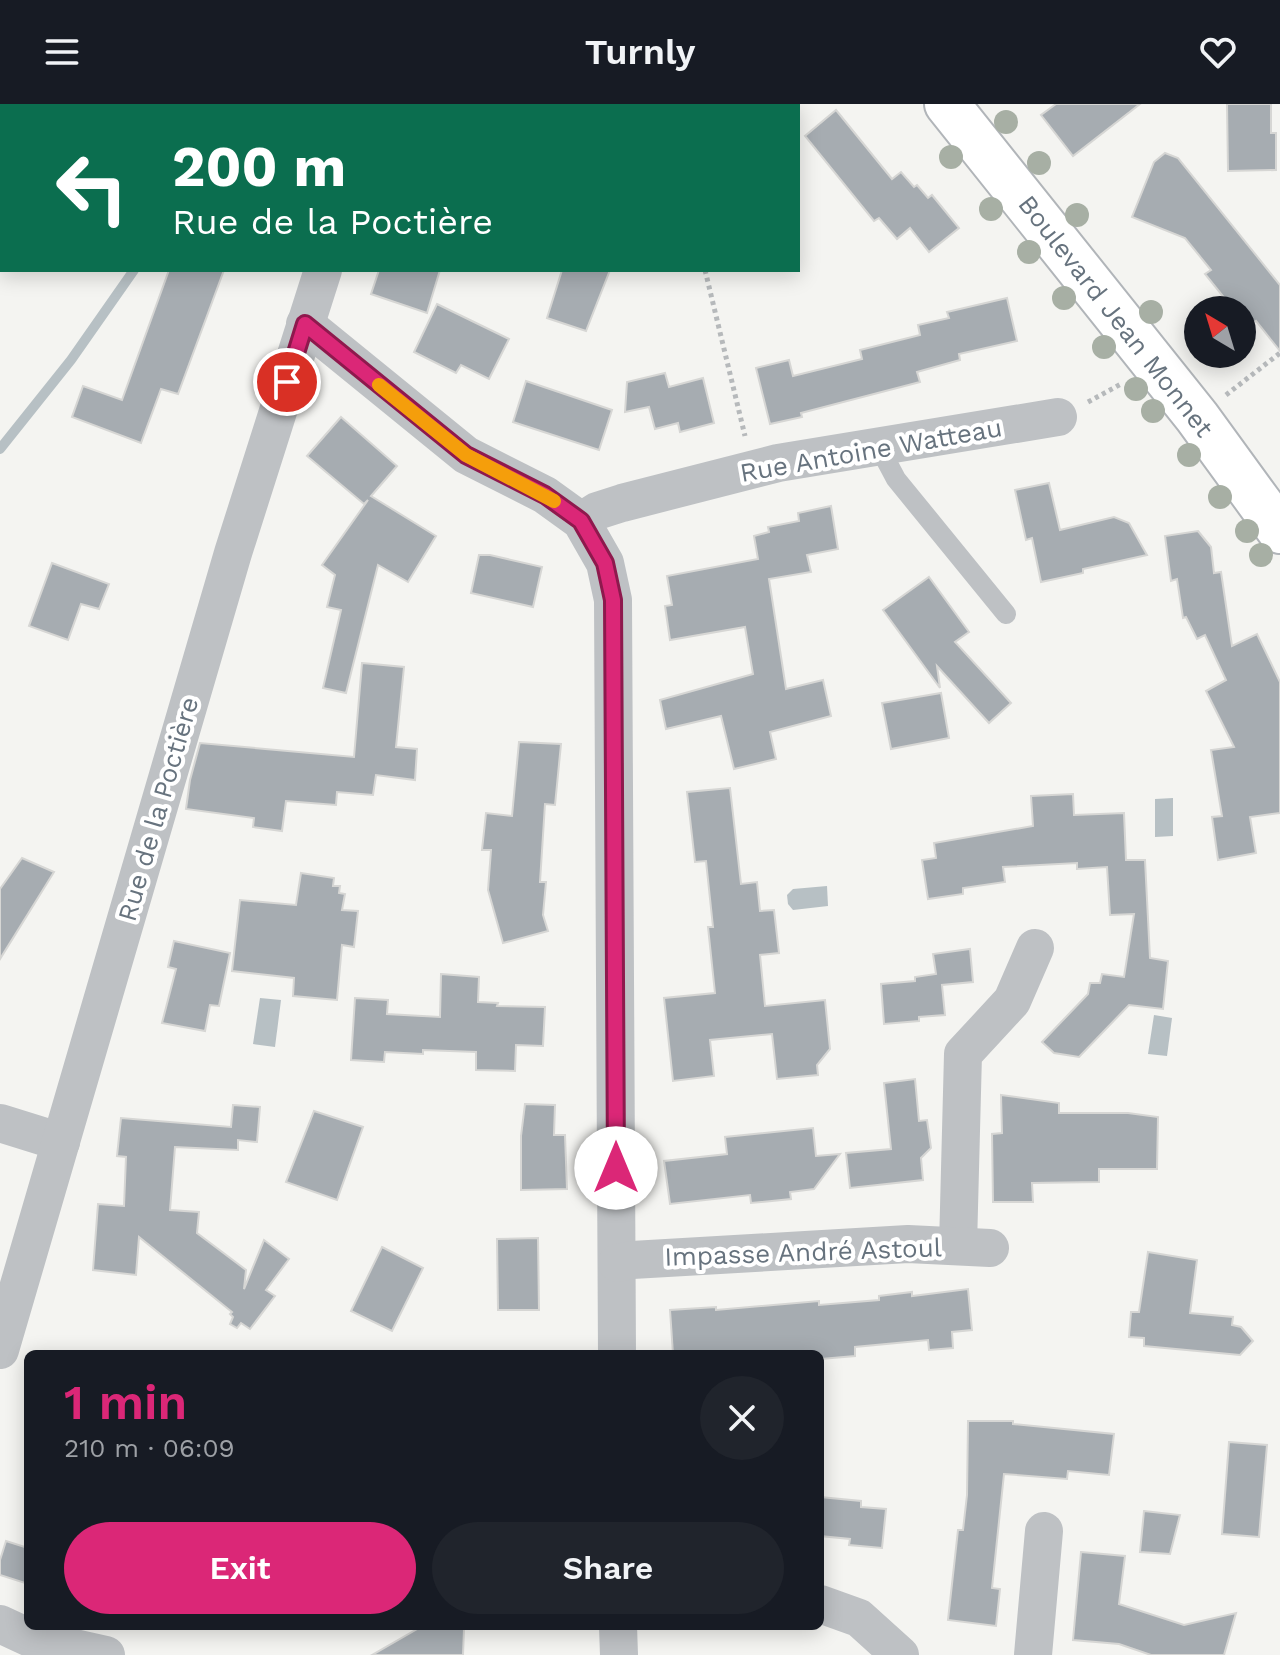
<!DOCTYPE html>
<html lang="en">
<head>
<meta charset="utf-8">
<style>
	:root { --surface:#171b24; --page:#20242c; --text:#f1f3f6; --muted:#9ea1a6; --accent:#db2777 }
	body { margin:0; font-family:"Work Sans",sans-serif; background:var(--page); color:var(--text); height:100vh; display:flex; flex-direction:column; font-size:30px; white-space:nowrap }
	* { box-sizing:border-box; margin:0 }
	p { font-size:26px; color:var(--muted) }
	.icon { flex:none; width:44px; height:44px; fill:none; stroke:currentColor; stroke-width:2; stroke-linecap:round; stroke-linejoin:round }
	.map { position:relative; flex:1; overflow:hidden }
	.side { position:absolute; left:24px; top:1246px; width:800px; height:280px; display:flex; flex-direction:column; background:var(--surface); border-radius:12px; box-shadow:0 4px 20px #0003 }
	.side>* { flex:none }
	.hud { position:absolute; left:0px; top:0px; width:800px; height:168px; box-shadow:0 4px 20px #0003; background:#0b6e4f; color:#fff; overflow:hidden }
	.needle { width:52px; rotate:322deg }
	.fabs { position:absolute; left:1184px; top:192px; display:grid; gap:16px }
	.fabs a { display:grid; place-items:center; width:72px; height:72px; border-radius:50%; background:var(--surface); box-shadow:0 4px 20px #0003; font-size:40px }
	.pin { position:absolute; display:grid; place-items:center; width:68px; height:68px; color:#fff; margin:-34px; border:4px solid #fff; border-radius:50%; box-shadow:0 2px 8px #0007 }
	.me { position:absolute; width:88px; margin:-44px; rotate:0deg; stroke-linejoin:round; filter:drop-shadow(0 0 6px #0008) }
	.turn { display:flex; align-items:center; gap:28px; height:168px; padding:0 40px; font-size:36px }
	.turn .icon { width:104px; height:104px; stroke-width:2.5 }
	.turn b { display:block; font-size:56px; line-height:68px }
	.round { display:grid; place-items:center; flex:none; width:84px; height:84px; border-radius:42px; background:var(--page) }
	.head { display:flex; align-items:center; justify-content:space-between; height:136px; padding:0 40px }
	h1 { font-size:48px; font-weight:600; line-height:60px; color:var(--accent) }
	.action { display:flex; gap:16px; margin-top:auto; padding:16px 40px }
	.action a { flex:1; height:92px; border-radius:48px; background:var(--accent); color:#fff; font-size:32px; font-weight:600; line-height:92px; text-align:center }
	.action a+a { background:var(--page); color:var(--text) }
	header { display:flex; justify-content:space-between; align-items:center; height:104px; padding:0 40px; background:var(--surface); font-size:36px; font-weight:600 }
	.map>svg:first-child { display:block }
	.water { fill:#b7c0c4 }
	.lines { fill:none; stroke-linecap:round; stroke-linejoin:round }
	.stream { stroke:#b7c0c4; stroke-width:10 }
	.building { fill:#a6acb1; stroke:#d6d6d4; stroke-width:2 }
	.secondary-casing { stroke:#b1b5b9; stroke-width:48 }
	.path { stroke:#b6b9bb; stroke-width:5; stroke-dasharray:4 4; stroke-linecap:butt }
	.service { stroke:#bec1c4; stroke-width:20 }
	.minor { stroke:#bec1c4; stroke-width:38 }
	.secondary { stroke:#fff; stroke-width:44 }
	.tree { fill:#a7afa4 }
	.route-casing { stroke:#8e194d; stroke-width:20 }
	.route { stroke:#db2777; stroke-width:14 }
	.slow { stroke:#f59e0b; stroke-width:14 }
	.labels { text-anchor:middle; stroke-width:8; stroke-linejoin:round; paint-order:stroke }
	.street-label { font-size:26px; fill:#67737e; stroke:#fff }
</style>
</head>
<body>
<header><svg class="icon" aria-label="menu" viewBox="0 0 24 24"><path d="M4 6h16M4 12h16M4 18h16"/></svg>Turnly<svg class="icon" aria-label="heart" viewBox="0 0 24 24"><path d="M12 20l-8-8c-3-5 5-10 8-4 3-6 11-1 8 4z"/></svg></header>
<div class="map">
<svg width="1280" height="1551" viewBox="0 0 1280 1551">
	<rect width="100%" height="100%" fill="#f4f4f1"/>
	<g class="water">
		<path d="M 1173,694 L 1173,732 L 1155,733 L 1155,695 Z"/>
		<path d="M 827,782 L 828,802 L 793,806 L 788,800 L 787,791 L 793,785 Z"/>
		<path d="M 260,894 L 281,896 L 275,943 L 253,940 Z"/>
		<path d="M 1154,911 L 1172,914 L 1167,952 L 1148,950 Z"/>
	</g>
	<g class="lines">
		<g class="stream">
			<path d="M 114,0 L 115,2"/>
			<path d="M 0,345 L 71,256 L 134,166"/>
		</g>
	</g>
	<g class="building">
		<path d="M 1056,0 L 1140,0 L 1073,52 L 1041,11 Z"/>
		<path d="M 1227,0 L 1271,0 L 1271,29 L 1276,29 L 1276,66 L 1228,67 Z"/>
		<path d="M 836,6 L 892,75 L 901,68 L 914,83 L 917,81 L 928,94 L 932,91 L 959,124 L 929,148 L 910,124 L 897,135 L 879,114 L 874,117 L 805,32 Z"/>
		<path d="M 1165,49 L 1178,54 L 1280,181 L 1280,247 L 1256,217 L 1248,223 L 1242,216 L 1242,206 L 1234,206 L 1205,170 L 1211,166 L 1185,134 L 1132,113 L 1154,58 Z"/>
		<path d="M 169,166 L 224,166 L 178,290 L 161,285 L 141,339 L 72,313 L 83,282 L 122,296 Z"/>
		<path d="M 379,166 L 440,166 L 427,209 L 371,190 Z"/>
		<path d="M 562,166 L 610,166 L 586,227 L 547,214 Z"/>
		<path d="M 1007,194 L 1017,237 L 959,250 L 960,256 L 917,268 L 920,278 L 801,309 L 802,313 L 770,320 L 756,264 L 789,256 L 793,272 L 862,255 L 860,246 L 920,231 L 918,221 L 949,214 L 947,208 Z"/>
		<path d="M 437,200 L 509,235 L 489,275 L 461,261 L 456,269 L 414,248 Z"/>
		<path d="M 665,269 L 669,283 L 703,274 L 714,319 L 680,328 L 678,319 L 655,325 L 649,303 L 625,308 L 627,278 Z"/>
		<path d="M 526,277 L 612,306 L 599,346 L 513,318 Z"/>
		<path d="M 341,313 L 397,362 L 371,392 L 436,432 L 408,478 L 378,461 L 346,589 L 323,584 L 341,506 L 327,503 L 335,471 L 322,461 L 368,396 L 364,400 L 307,352 Z"/>
		<path d="M 1049,379 L 1060,426 L 1114,413 L 1129,419 L 1147,451 L 1083,465 L 1083,469 L 1041,478 L 1032,434 L 1026,436 L 1015,386 Z"/>
		<path d="M 831,402 L 838,445 L 807,451 L 811,468 L 769,475 L 786,585 L 823,576 L 831,612 L 770,628 L 776,655 L 734,665 L 721,612 L 666,625 L 660,596 L 753,570 L 745,523 L 670,536 L 665,502 L 672,501 L 667,472 L 758,455 L 754,432 L 769,428 L 768,423 L 799,417 L 798,409 Z"/>
		<path d="M 1198,427 L 1211,443 L 1214,469 L 1221,468 L 1232,542 L 1257,530 L 1280,578 L 1280,709 L 1250,713 L 1256,749 L 1218,756 L 1212,713 L 1222,712 L 1211,646 L 1234,643 L 1206,587 L 1226,576 L 1205,531 L 1197,535 L 1186,513 L 1183,514 L 1177,475 L 1171,477 L 1165,432 Z"/>
		<path d="M 479,451 L 490,451 L 542,463 L 533,503 L 471,489 Z"/>
		<path d="M 52,459 L 109,480 L 99,505 L 81,500 L 68,536 L 29,522 Z"/>
		<path d="M 929,473 L 969,528 L 955,538 L 1011,599 L 989,619 L 937,562 L 940,584 L 883,506 Z"/>
		<path d="M 362,559 L 404,563 L 396,643 L 417,645 L 415,676 L 376,671 L 373,691 L 337,688 L 336,701 L 286,697 L 282,727 L 253,723 L 254,714 L 186,705 L 190,676 L 200,639 L 354,653 Z"/>
		<path d="M 941,589 L 949,634 L 891,645 L 882,599 Z"/>
		<path d="M 519,638 L 561,640 L 555,701 L 545,700 L 540,778 L 546,778 L 543,811 L 548,827 L 503,839 L 488,786 L 491,746 L 482,746 L 486,709 L 512,712 Z"/>
		<path d="M 730,684 L 741,780 L 757,778 L 760,807 L 774,806 L 779,849 L 760,851 L 765,902 L 825,896 L 830,945 L 817,961 L 818,971 L 777,975 L 772,930 L 710,936 L 714,972 L 673,977 L 664,894 L 715,889 L 708,823 L 713,823 L 706,757 L 695,758 L 687,688 Z"/>
		<path d="M 1073,690 L 1074,711 L 1124,709 L 1126,756 L 1145,756 L 1150,854 L 1168,857 L 1163,905 L 1129,901 L 1079,953 L 1054,949 L 1042,938 L 1088,890 L 1090,879 L 1100,879 L 1102,870 L 1124,873 L 1134,810 L 1110,811 L 1107,763 L 1077,765 L 1077,759 L 1003,763 L 1005,778 L 963,784 L 963,790 L 928,795 L 922,756 L 936,754 L 934,739 L 1033,722 L 1031,692 Z"/>
		<path d="M 22,754 L 54,768 L 0,855 L 0,785 Z"/>
		<path d="M 301,769 L 334,774 L 333,782 L 340,782 L 339,789 L 345,790 L 342,806 L 358,807 L 354,843 L 342,841 L 337,896 L 293,892 L 294,874 L 232,867 L 240,796 L 296,801 Z"/>
		<path d="M 174,837 L 230,849 L 219,902 L 210,901 L 205,927 L 162,919 L 176,865 L 168,863 Z"/>
		<path d="M 970,845 L 973,878 L 942,881 L 945,911 L 919,913 L 919,917 L 884,920 L 881,880 L 915,877 L 915,873 L 936,870 L 933,850 Z"/>
		<path d="M 441,870 L 479,873 L 478,898 L 498,899 L 497,902 L 545,903 L 543,942 L 516,941 L 515,967 L 476,966 L 476,948 L 423,946 L 423,950 L 385,948 L 384,958 L 351,956 L 355,894 L 388,896 L 387,910 L 440,913 Z"/>
		<path d="M 915,975 L 919,1017 L 927,1016 L 931,1044 L 921,1054 L 923,1076 L 850,1084 L 846,1049 L 891,1045 L 884,979 Z"/>
		<path d="M 1001,991 L 1059,999 L 1059,1009 L 1128,1009 L 1158,1013 L 1157,1065 L 1099,1065 L 1099,1078 L 1032,1079 L 1033,1098 L 993,1098 L 992,1030 L 1002,1029 Z"/>
		<path d="M 525,1000 L 555,1001 L 554,1031 L 565,1031 L 567,1085 L 521,1086 L 521,1032 Z"/>
		<path d="M 233,1001 L 260,1003 L 257,1038 L 238,1036 L 238,1046 L 175,1043 L 170,1106 L 199,1108 L 197,1129 L 246,1166 L 244,1185 L 264,1136 L 289,1155 L 266,1186 L 275,1192 L 250,1225 L 241,1219 L 237,1224 L 230,1220 L 233,1213 L 230,1210 L 232,1208 L 139,1133 L 136,1171 L 93,1166 L 98,1100 L 124,1102 L 126,1053 L 117,1052 L 121,1014 L 231,1023 Z"/>
		<path d="M 314,1007 L 363,1023 L 337,1096 L 286,1078 Z"/>
		<path d="M 813,1024 L 816,1052 L 840,1050 L 814,1085 L 790,1088 L 791,1095 L 751,1099 L 750,1091 L 670,1100 L 664,1057 L 727,1050 L 725,1033 Z"/>
		<path d="M 538,1134 L 539,1206 L 498,1206 L 497,1135 Z"/>
		<path d="M 382,1143 L 423,1164 L 392,1227 L 351,1207 Z"/>
		<path d="M 1148,1148 L 1197,1156 L 1190,1209 L 1233,1213 L 1232,1221 L 1241,1223 L 1253,1237 L 1240,1251 L 1144,1242 L 1144,1234 L 1129,1233 L 1131,1208 L 1139,1208 Z"/>
		<path d="M 968,1185 L 972,1226 L 952,1228 L 953,1244 L 929,1246 L 928,1236 L 855,1243 L 855,1252 L 821,1255 L 820,1250 L 673,1250 L 670,1206 L 716,1203 L 716,1206 L 819,1197 L 819,1201 L 879,1196 L 879,1192 L 912,1188 L 912,1192 Z"/>
		<path d="M 968,1317 L 1013,1317 L 1013,1320 L 1114,1330 L 1109,1371 L 1068,1367 L 1067,1375 L 1004,1370 L 992,1484 L 1000,1485 L 996,1522 L 948,1516 L 958,1426 L 963,1426 L 967,1391 Z"/>
		<path d="M 1229,1338 L 1267,1341 L 1259,1433 L 1222,1430 Z"/>
		<path d="M 820,1393 L 861,1397 L 861,1403 L 886,1405 L 882,1444 L 849,1441 L 850,1435 L 820,1432 Z"/>
		<path d="M 1144,1407 L 1180,1411 L 1170,1450 L 1140,1448 Z"/>
		<path d="M 6,1437 L 28,1444 L 28,1480 L 0,1471 L 0,1456 Z"/>
		<path d="M 1081,1448 L 1125,1452 L 1119,1500 L 1184,1521 L 1236,1509 L 1224,1551 L 1151,1551 L 1119,1540 L 1073,1536 Z"/>
		<path d="M 419,1524 L 464,1525 L 463,1551 L 372,1551 Z"/>
	</g>
	<g class="lines">
		<defs>
			<path id="secondary" d="M 947,0 L 1197,313 L 1280,427"/>
		</defs>
		<use href="#secondary" class="secondary-casing"/>
		<g class="path">
			<path d="M 705,166 L 745,332"/>
			<path d="M 1226,291 L 1280,249"/>
			<path d="M 1088,298 L 1121,280"/>
		</g>
		<path class="service" d="M 879,343 L 896,375 L 1006,510"/>
		<g class="minor">
			<path d="M 378,2 L 378,0"/>
			<path d="M 699,2 L 700,0"/>
			<path d="M 305,220 L 466,351 L 545,391 L 581,417 L 605,459 L 613,496 L 617,1250"/>
			<path d="M 581,417 L 597,407 L 622,399 L 778,359 L 1058,313"/>
			<path d="M 0,1019 L 61,1038"/>
			<path d="M 958,1142 L 963,950 L 1012,897 L 1035,844"/>
			<path d="M 617,1159 L 632,1156 L 908,1140 L 990,1144"/>
			<path d="M 0,1246 L 233,449 L 323,166"/>
			<path d="M 820,1500 L 859,1514 L 900,1551"/>
			<path d="M 0,1520 L 30,1534 L 106,1551"/>
			<path d="M 618,1522 L 619,1551"/>
			<path d="M 1033,1551 L 1044,1427"/>
		</g>
		<use href="#secondary" class="secondary"/>
	</g>
	<g class="tree">
		<circle cx="1006" cy="18" r="12"/>
		<circle cx="951" cy="53" r="12"/>
		<circle cx="1039" cy="59" r="12"/>
		<circle cx="991" cy="105" r="12"/>
		<circle cx="1077" cy="111" r="12"/>
		<circle cx="1029" cy="148" r="12"/>
		<circle cx="1064" cy="194" r="12"/>
		<circle cx="1151" cy="208" r="12"/>
		<circle cx="1104" cy="243" r="12"/>
		<circle cx="1136" cy="285" r="12"/>
		<circle cx="1153" cy="307" r="12"/>
		<circle cx="1189" cy="351" r="12"/>
		<circle cx="1220" cy="393" r="12"/>
		<circle cx="1247" cy="427" r="12"/>
		<circle cx="1261" cy="451" r="12"/>
	</g>
	<g class="lines">
		<defs>
			<path id="route" d="M 287,278 L 305,220 L 466,351 L 545,391 L 581,417 L 605,459 L 613,496 L 616,1064"/>
		</defs>
		<use href="#route" class="route-casing"/>
		<use href="#route" class="route"/>
		<path class="slow" d="M 379,281 L 466,351 L 554,397"/>
	</g>
	<g class="labels">
		<g class="street-label">
			<text transform="translate(1116 212) rotate(52)" y="9">Boulevard Jean Monnet</text>
			<text transform="translate(871 346) rotate(-10)" y="9">Rue Antoine Watteau</text>
			<text transform="translate(158 705) rotate(-74)" y="9">Rue de la Poctière</text>
			<text transform="translate(803 1148) rotate(-2)" y="9">Impasse André Astoul</text>
		</g>
	</g>
</svg>
<div class="fabs">
<a><svg class="needle" viewBox="-14 -14 28 28"><path d="M0-13l5 13h-10z" fill="#e53935"/><path d="M0 13l5-13h-10z" fill="#9ea1a6"/></svg></a>
</div>
<div class="pin" style="left:287px;top:278px;background:#d93025"><svg class="icon" aria-label="arrive" viewBox="0 0 24 24"><path d="M6 21V4h12l-3 4 3 4H6"/></svg></div>
<svg class="me" style="left:616px;top:1064px" viewBox="-20 -20 40 40"><circle r="19" fill="#fff"/><path d="M0-13L10 11 0 6-10 11z" fill="#db2777"/></svg>
<div class="hud">
<div class="turn"><svg class="icon" aria-label="left" viewBox="0 0 24 24"><path d="M17 20v-9H6M10 6l-5 5 5 5"/></svg><div><b>200 m</b>Rue de la Poctière</div></div>
</div>
<section class="side">
<div class="head"><div><h1>1 min</h1><p>210 m · 06:09</p></div><a class="round"><svg class="icon" aria-label="close" viewBox="0 0 24 24"><path d="M6 6l12 12M18 6L6 18"/></svg></a></div>
<div class="action"><a>Exit</a><a>Share</a></div>
</section>
</div>
</body>
</html>
